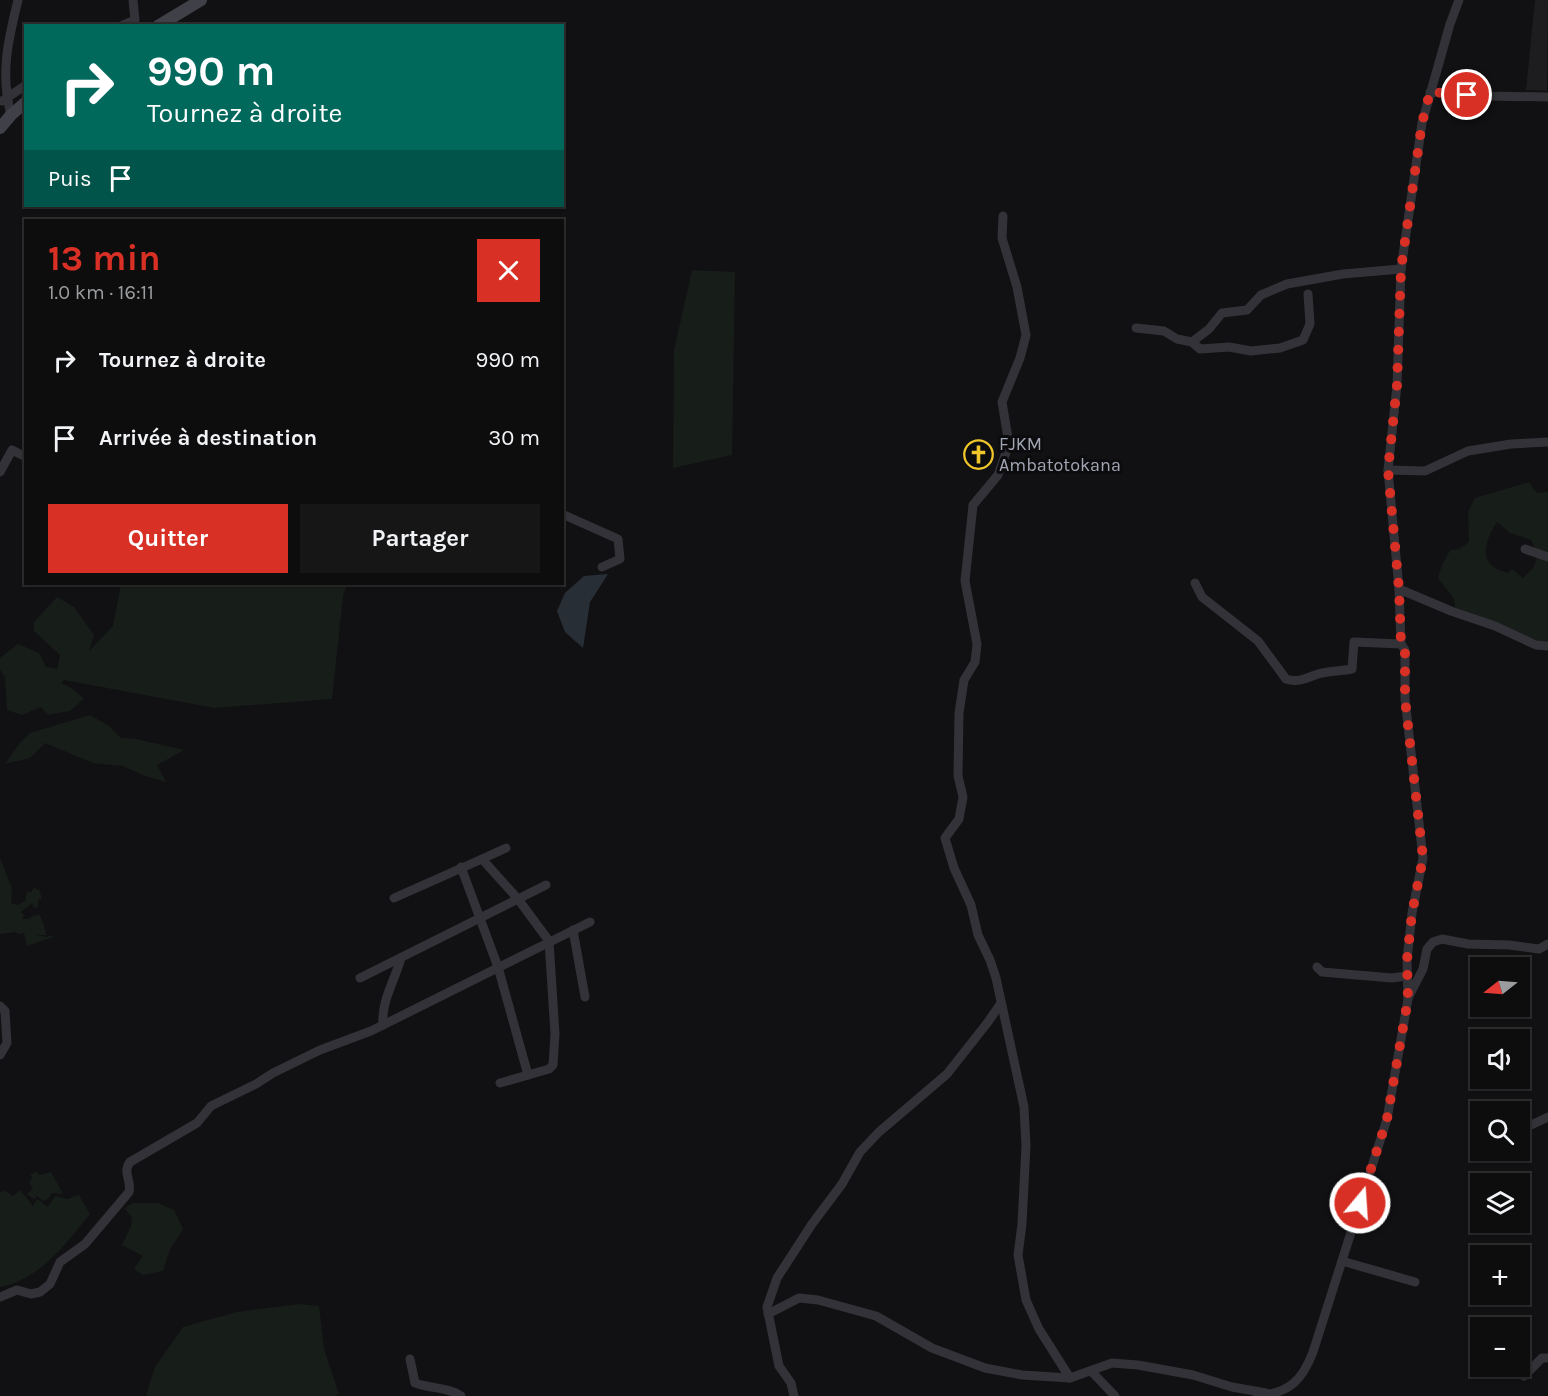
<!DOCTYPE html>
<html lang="fr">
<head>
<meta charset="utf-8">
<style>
	:root { --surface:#0d0d0e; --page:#161617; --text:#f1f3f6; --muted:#9a9c9e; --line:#2d2d2e; --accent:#d93025 }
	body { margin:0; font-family:Karla,sans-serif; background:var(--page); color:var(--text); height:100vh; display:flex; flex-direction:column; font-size:22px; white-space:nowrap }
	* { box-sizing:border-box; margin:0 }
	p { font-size:20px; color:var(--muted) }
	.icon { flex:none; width:33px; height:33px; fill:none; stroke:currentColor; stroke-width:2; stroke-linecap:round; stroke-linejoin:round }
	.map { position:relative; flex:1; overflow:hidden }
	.panel { position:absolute; left:24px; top:219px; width:540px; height:366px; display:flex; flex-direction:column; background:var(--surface); border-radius:0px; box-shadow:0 2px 4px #0004,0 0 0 2px var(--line) }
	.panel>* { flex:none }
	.banner { position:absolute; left:24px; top:24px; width:540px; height:183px; border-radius:0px; box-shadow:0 2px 4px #0004,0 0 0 2px var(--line); background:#00695c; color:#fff; overflow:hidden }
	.needle { width:39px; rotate:253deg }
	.controls { position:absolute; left:1470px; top:957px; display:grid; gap:12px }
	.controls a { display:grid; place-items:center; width:60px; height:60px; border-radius:0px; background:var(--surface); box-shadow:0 2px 4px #0004,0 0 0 2px var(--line); font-size:30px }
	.pin { position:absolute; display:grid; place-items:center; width:51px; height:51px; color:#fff; margin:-26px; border:3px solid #fff; border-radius:50%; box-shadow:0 2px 6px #0007 }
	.me { position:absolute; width:66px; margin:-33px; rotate:18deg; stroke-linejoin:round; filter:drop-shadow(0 0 4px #0008) }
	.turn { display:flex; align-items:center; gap:21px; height:126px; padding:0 24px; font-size:27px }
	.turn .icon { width:78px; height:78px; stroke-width:2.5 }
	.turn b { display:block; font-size:42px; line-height:51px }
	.then { display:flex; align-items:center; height:57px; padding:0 24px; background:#0003; gap:12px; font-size:22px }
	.round { display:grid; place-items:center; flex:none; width:63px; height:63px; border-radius:0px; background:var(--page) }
	.headline { display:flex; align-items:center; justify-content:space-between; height:102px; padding:0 24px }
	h1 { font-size:36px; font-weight:700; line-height:45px; color:var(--accent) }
	.action { display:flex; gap:12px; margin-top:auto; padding:12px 24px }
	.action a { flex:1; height:69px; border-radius:0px; background:var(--accent); color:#fff; font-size:24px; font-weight:700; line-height:69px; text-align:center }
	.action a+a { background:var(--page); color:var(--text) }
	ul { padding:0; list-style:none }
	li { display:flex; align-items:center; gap:18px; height:78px; padding:0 24px }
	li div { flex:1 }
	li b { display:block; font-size:22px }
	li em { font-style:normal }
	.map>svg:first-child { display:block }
	.built { fill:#1d1d20 }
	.green { fill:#171d19; fill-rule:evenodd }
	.water { fill:#282e36 }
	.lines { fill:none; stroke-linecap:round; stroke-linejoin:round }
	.street { stroke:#323238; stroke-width:9 }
	.secondary { stroke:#404148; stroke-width:12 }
	.route { stroke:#d93025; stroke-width:10; stroke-dasharray:0 18 }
	.labels { text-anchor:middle; stroke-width:6; stroke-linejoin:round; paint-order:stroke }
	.poi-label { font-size:18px; fill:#a2a6b3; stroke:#0c0c0e; text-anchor:start }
</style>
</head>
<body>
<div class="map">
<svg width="1548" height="1396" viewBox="0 0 1548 1396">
	<rect width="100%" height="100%" fill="#111113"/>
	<path class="built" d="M 1535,0 L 1548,0 L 1547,91 L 1526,90 Z"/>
	<g class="green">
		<path d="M 692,270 L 735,272 L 732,455 L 673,468 L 674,350 Z"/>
		<path d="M 1529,482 L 1537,493 L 1548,492 L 1548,641 L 1539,641 L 1455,607 L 1454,599 L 1438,578 L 1442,565 L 1450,550 L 1459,549 L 1469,542 L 1468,512 L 1475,498 ZM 1497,522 L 1510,533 L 1531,540 L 1538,554 L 1534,567 L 1523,578 L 1512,569 L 1508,573 C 1503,571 1497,570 1494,567 C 1478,556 1489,534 1497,522 Z"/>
		<path d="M 121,584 L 347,584 L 343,596 L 332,699 L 215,708 L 64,680 L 61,683 L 73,689 L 84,699 L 70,711 L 48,715 L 41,707 L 22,715 L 7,710 L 5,677 L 0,670 L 0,658 L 18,644 L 39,653 L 46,667 L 57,669 L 60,655 L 34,631 L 34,622 L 57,597 L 74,607 L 94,635 L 89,651 L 113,626 Z"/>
		<path d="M 90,715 L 109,726 L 121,738 L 136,739 L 184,750 L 157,765 L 166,782 L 145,776 L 123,766 L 93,763 L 45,743 L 30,758 L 5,764 L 19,744 L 30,733 Z"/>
		<path d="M 0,858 L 12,888 L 11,903 L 18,905 L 25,901 L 27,892 L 31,892 L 35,886 L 36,890 L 39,889 L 42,899 L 38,899 L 38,907 L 34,908 L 32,903 L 21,912 L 24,916 L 22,919 L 27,919 L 39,914 C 42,921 45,926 46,935 L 36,935 L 47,937 L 52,935 L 53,937 L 27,946 L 24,933 L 19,934 L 16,932 L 0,934 Z"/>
		<path d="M 36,1172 L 40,1175 L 51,1172 L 63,1194 L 52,1193 L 48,1199 L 43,1201 L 37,1196 L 34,1199 L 27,1194 L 33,1189 L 29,1182 L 33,1177 L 30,1175 Z"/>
		<path d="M 20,1190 L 33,1206 L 37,1199 L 48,1207 L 55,1196 L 67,1199 L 79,1195 L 90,1214 C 66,1243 40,1280 0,1287 L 0,1192 L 5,1191 L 13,1196 Z"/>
		<path d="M 133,1203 L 158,1203 L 174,1210 L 183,1229 L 170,1249 L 163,1271 L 143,1275 L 134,1269 L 143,1256 L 122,1245 L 131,1226 L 132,1218 L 125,1208 Z"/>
		<path d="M 300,1304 L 319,1306 L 324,1349 L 339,1394 L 334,1396 L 146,1396 L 155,1367 L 183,1327 L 237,1312 Z"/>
	</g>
	<path class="water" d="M 608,574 L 590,602 L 583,648 L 565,632 L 557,611 L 565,593 L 584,576 Z"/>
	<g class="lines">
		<g class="street">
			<path d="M 121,26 L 135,20 L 133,0"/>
			<path d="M 1430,92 L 1486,96 L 1548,97"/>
			<path d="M 2,101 L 26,85"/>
			<path d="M 11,115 C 0,73 8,41 18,0"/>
			<path d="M 1003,216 L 1002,238 L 1017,287 L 1026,335 L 1020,358 L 1002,402 L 1009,444 L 998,475 L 973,505 L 965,581 L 977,644 L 975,662 L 964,680 L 959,713 L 958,776 L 963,797 L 959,819 L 945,838 L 954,868 L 971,905 L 978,935 L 990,960 L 996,978 L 1024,1107 L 1026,1146 L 1022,1224 L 1018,1255 L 1026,1300 L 1039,1329 L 1070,1378"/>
			<path d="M 1136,328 L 1164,331 L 1177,339 L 1192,342 L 1209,329 L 1222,313 L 1247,310 L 1261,295 L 1287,284 L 1343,274 L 1401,269"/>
			<path d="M 1192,342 L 1200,349 L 1229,347 L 1251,351 L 1280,348 L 1303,340 L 1310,324 L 1308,294"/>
			<path d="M 1388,470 L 1425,471 L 1468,451 L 1511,444 L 1548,442"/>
			<path d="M 0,472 L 12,450 L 26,457"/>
			<path d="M 562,514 L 618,539 L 620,559 L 602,567"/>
			<path d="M 1525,549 L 1548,557"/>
			<path d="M 1195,583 L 1202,597 L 1258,641 L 1286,679 C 1299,683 1306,678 1318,674 C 1329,671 1341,671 1352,669 L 1354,642 L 1401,644"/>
			<path d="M 1399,589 L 1451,611 L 1495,626 L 1536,645 L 1548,646"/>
			<path d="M 482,859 L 506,848"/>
			<path d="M 461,867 L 498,967 L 528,1075"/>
			<path d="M 394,898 L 482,859 L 518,899 L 549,941 L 555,1034 L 553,1065 L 549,1069 L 500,1083"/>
			<path d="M 573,930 L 585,997"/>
			<path d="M 1317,967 L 1322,972 L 1392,978 L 1407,976"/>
			<path d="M 360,978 L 546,885"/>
			<path d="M 1408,998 L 1423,969 L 1427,949 L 1433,942 L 1442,939 L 1468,944 L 1509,945 L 1539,949 L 1548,944"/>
			<path d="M 0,1006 L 5,1011 L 7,1043 L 0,1055"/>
			<path d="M 383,1025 C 381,1001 395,980 401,958"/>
			<path d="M 1531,1125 L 1548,1117"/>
			<path d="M 1342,1261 L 1415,1282"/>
			<path d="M 0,1297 L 17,1290 L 31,1294 L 40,1292 L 50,1284 L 60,1262 L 85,1244 L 129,1192 C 132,1180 122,1173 130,1162 L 197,1123 L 211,1106 L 256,1084 L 273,1073 L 320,1050 L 371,1031 L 590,922"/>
			<path d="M 768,1314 L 799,1298 L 818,1300 L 876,1316 L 932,1348 L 985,1368 L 1022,1375 L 1070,1378 L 1112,1363 L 1138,1365 L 1193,1375 L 1232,1387 L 1266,1393"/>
			<path d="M 410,1359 L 415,1383 C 431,1389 448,1387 461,1396"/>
			<path d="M 1091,1371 L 1115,1396"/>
			<path d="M 1524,1376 L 1542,1358 L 1548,1358"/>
			<path d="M 794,1396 L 791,1383 L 779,1366 L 767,1307 L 777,1278 L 812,1224 L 842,1184 L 860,1152 L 879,1132 L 947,1074 L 988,1022 L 1001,1003"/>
			<path d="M 1257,1396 C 1289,1393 1302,1381 1313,1352 L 1387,1119 L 1408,999 L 1407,960 L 1412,913 L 1423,858 L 1405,699 L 1405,650 L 1401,644 L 1399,589 L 1388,470 L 1397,385 L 1401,269 L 1422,123 L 1450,24 L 1459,0"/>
		</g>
		<g class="secondary">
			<path d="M 158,26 L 201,0"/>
			<path d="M 0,128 L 11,115 L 26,102"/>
		</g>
	</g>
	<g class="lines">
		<path class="route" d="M 1360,1203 L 1387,1119 L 1408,999 L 1407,960 L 1412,913 L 1423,858 L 1405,699 L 1405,650 L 1401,644 L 1399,589 L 1388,470 L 1397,385 L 1401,269 L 1422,123 L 1430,92 L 1467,95"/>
	</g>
	<defs>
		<symbol id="church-ring" viewBox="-11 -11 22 22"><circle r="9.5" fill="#0c0c0e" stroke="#f1c62b" stroke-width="1.5"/><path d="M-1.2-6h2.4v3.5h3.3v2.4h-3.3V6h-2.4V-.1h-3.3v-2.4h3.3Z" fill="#f1c62b"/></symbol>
	</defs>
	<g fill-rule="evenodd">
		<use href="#church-ring" x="962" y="438" width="33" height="33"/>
	</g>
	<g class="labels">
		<g class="poi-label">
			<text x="999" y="450">FJKM<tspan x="999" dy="21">Ambatotokana</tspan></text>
		</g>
	</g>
</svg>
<div class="controls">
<a><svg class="needle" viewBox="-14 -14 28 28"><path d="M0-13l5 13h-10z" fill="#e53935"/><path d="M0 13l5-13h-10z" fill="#9a9c9e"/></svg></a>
<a><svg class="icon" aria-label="sound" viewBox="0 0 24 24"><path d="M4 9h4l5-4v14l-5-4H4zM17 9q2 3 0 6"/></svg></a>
<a><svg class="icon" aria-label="search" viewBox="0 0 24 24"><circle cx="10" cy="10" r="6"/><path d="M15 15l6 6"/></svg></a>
<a><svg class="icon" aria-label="layers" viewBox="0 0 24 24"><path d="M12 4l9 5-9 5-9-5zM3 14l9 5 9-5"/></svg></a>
<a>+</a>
<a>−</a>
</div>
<div class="pin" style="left:1467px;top:95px;background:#d93025"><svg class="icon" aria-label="arrive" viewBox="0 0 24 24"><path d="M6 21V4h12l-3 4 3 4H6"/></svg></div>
<svg class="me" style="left:1360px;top:1203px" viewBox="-20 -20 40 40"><circle r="17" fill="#d93025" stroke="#fff" stroke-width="3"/><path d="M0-11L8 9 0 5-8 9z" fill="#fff"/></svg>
<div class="banner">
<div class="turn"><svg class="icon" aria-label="right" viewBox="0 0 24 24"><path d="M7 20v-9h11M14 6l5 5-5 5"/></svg><div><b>990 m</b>Tournez à droite</div></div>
<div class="then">Puis<svg class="icon" aria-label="arrive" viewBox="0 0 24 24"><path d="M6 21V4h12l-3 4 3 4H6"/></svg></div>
</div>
<section class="panel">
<div class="headline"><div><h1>13 min</h1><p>1.0 km · 16:11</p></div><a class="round" style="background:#d93025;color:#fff"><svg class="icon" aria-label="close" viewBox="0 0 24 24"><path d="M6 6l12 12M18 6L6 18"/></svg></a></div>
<ul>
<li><svg class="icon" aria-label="right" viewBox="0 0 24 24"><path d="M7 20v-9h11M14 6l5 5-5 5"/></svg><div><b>Tournez à droite</b></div><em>990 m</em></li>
<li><svg class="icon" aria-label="arrive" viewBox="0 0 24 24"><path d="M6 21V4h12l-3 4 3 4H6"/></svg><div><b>Arrivée à destination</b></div><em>30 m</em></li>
</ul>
<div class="action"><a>Quitter</a><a>Partager</a></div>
</section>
</div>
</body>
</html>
